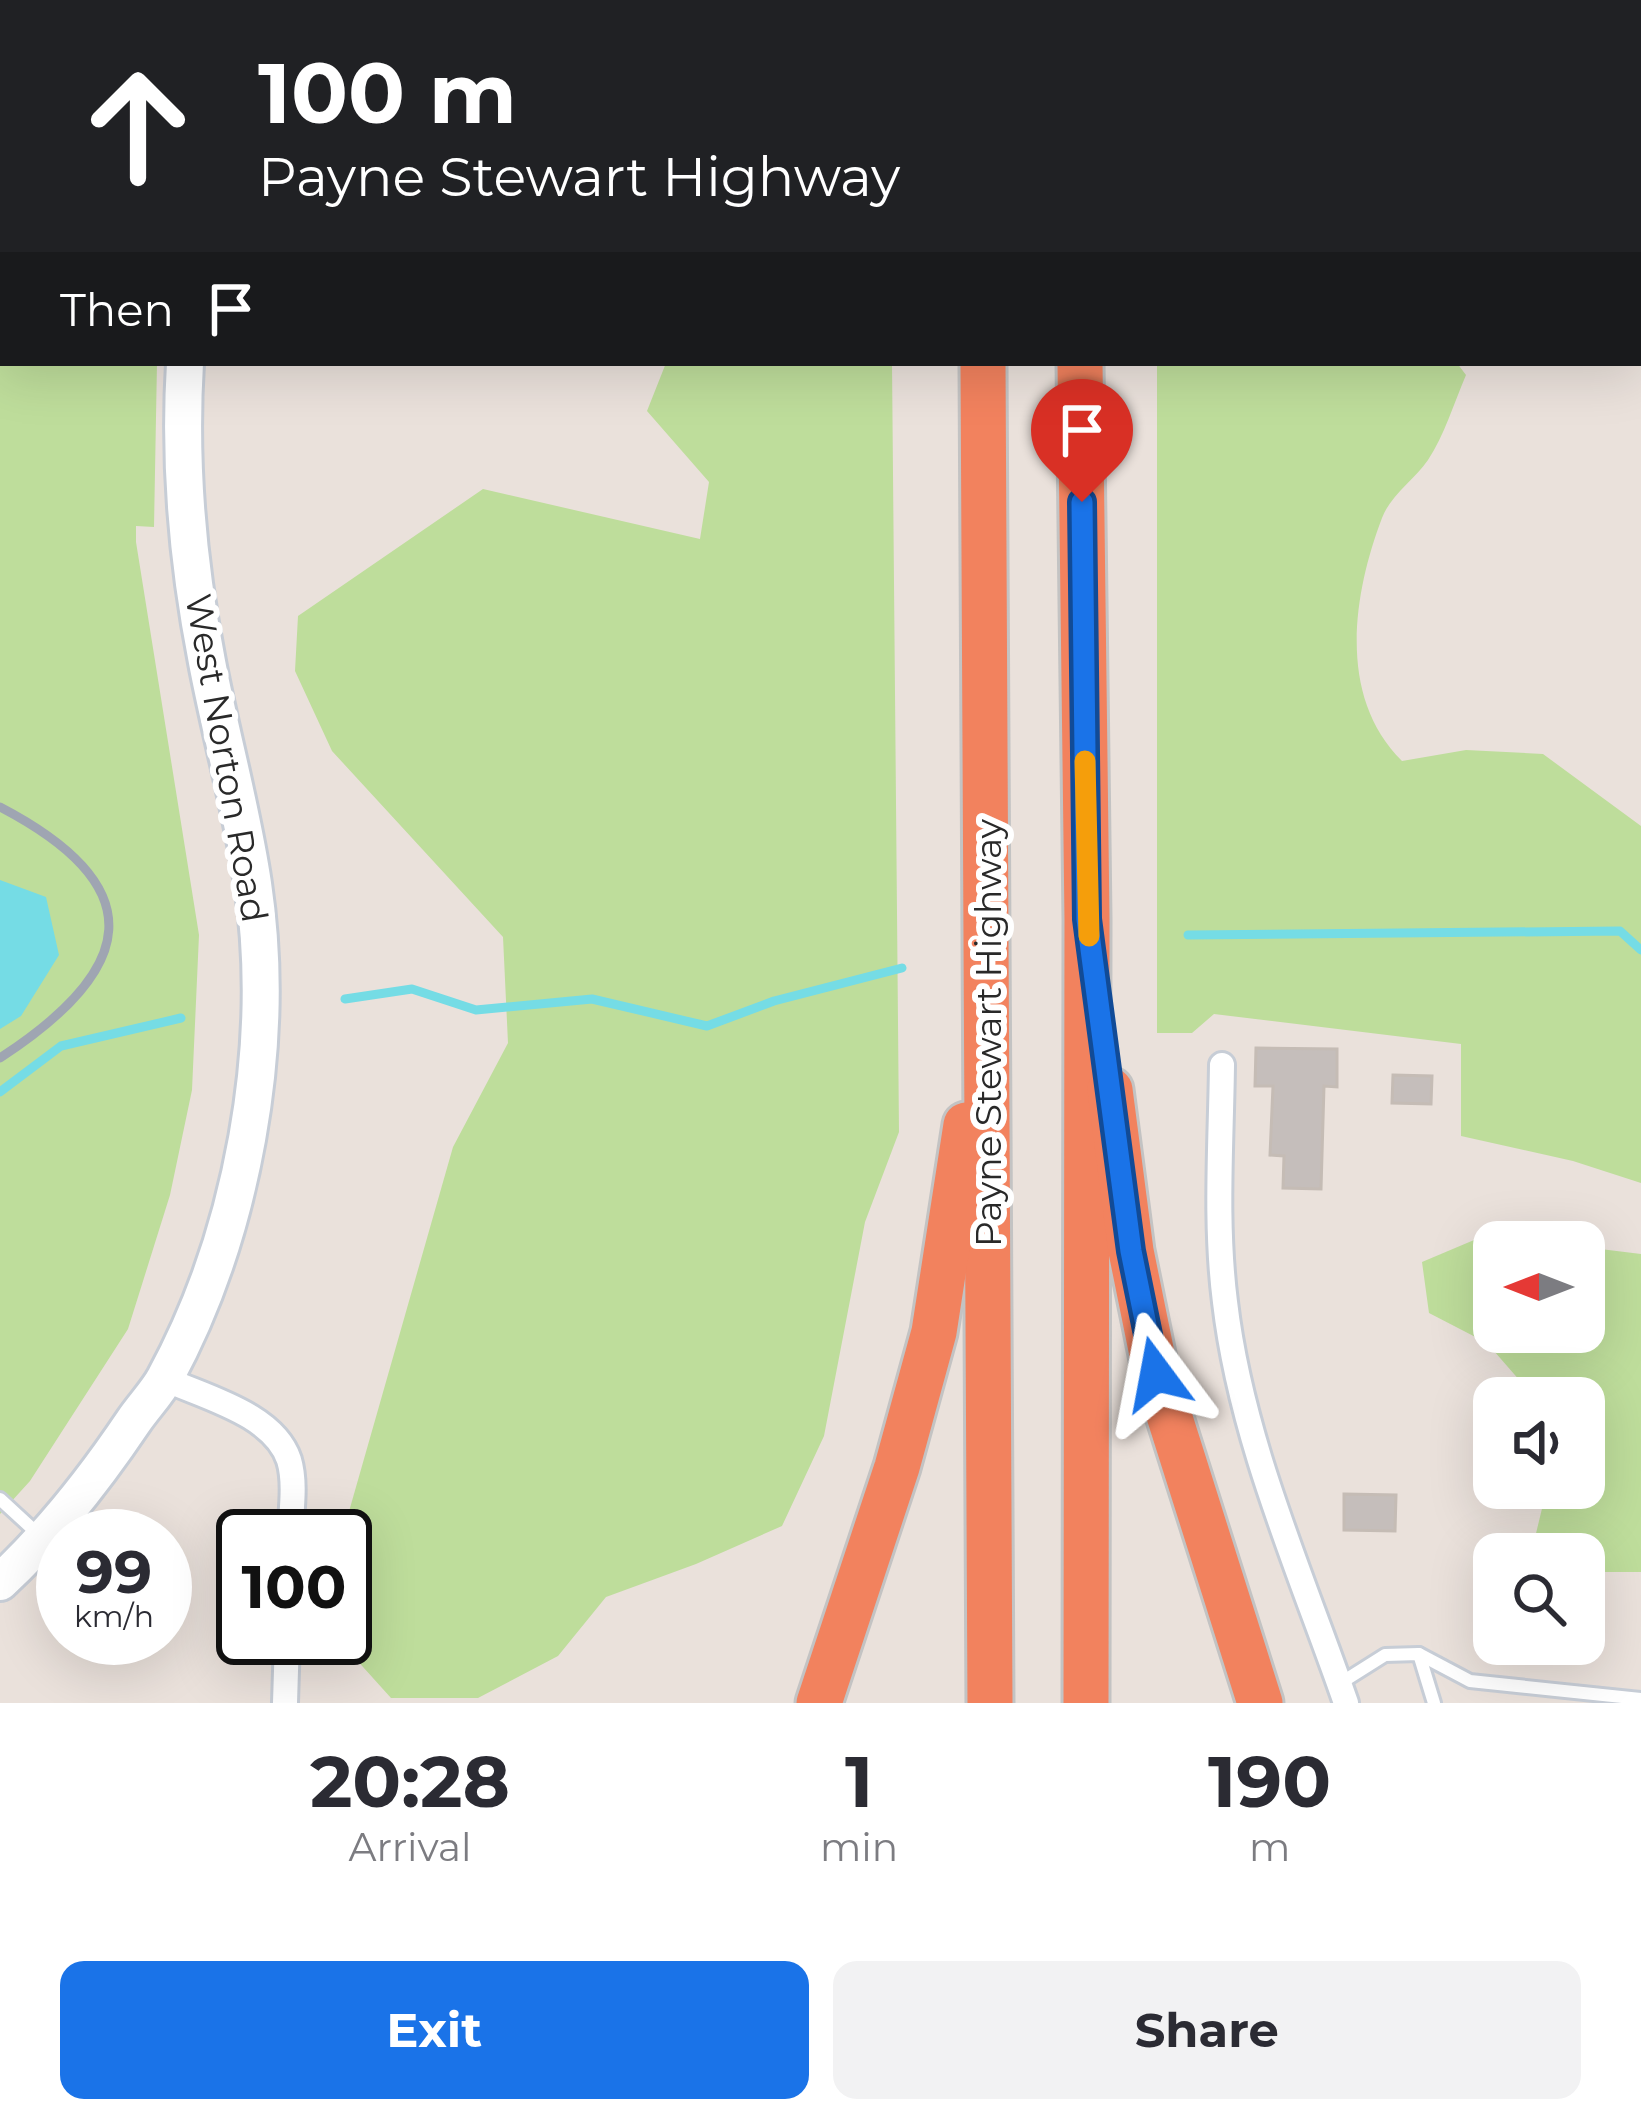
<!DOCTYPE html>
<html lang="en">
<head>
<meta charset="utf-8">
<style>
	:root { --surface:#fff; --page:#f2f2f3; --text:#2b2b33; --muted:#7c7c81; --accent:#1a73e8 }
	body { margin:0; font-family:Montserrat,sans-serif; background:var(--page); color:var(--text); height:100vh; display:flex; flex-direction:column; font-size:45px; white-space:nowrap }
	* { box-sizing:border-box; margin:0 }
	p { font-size:39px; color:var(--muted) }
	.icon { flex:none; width:66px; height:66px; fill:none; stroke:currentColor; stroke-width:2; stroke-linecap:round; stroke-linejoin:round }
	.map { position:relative; height:1703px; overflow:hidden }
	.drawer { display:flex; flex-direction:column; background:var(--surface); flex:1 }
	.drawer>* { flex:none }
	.banner { position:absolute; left:0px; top:0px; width:1641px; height:366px; box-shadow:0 12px 48px #0002; background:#202124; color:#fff; overflow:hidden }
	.needle { width:78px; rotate:270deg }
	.fabs { position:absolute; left:1473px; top:1221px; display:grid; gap:24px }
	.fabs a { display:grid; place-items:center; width:132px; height:132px; border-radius:24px; background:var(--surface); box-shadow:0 12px 48px #0002; font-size:60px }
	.speed { position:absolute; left:36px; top:1509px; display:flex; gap:24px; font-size:60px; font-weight:700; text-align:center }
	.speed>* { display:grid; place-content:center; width:156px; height:156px; border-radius:50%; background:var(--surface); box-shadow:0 12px 48px #0002; line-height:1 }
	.speed small { font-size:30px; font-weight:400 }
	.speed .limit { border:6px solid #111; border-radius:18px; background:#fff; color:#111 }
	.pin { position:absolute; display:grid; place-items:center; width:102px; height:102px; color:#fff; margin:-123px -51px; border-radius:50% 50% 50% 0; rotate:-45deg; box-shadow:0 0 12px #0007 }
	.pin .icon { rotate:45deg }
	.me { position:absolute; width:132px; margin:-66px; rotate:347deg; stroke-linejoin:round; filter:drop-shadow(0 0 9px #0008) }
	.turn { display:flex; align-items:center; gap:42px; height:252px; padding:0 60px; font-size:54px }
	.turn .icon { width:156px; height:156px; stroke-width:2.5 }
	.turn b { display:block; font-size:84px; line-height:102px }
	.then { display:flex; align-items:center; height:114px; padding:0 60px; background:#0003; gap:24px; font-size:45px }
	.eta { display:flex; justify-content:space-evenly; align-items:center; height:204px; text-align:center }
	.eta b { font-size:72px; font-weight:700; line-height:84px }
	.primary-button { display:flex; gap:24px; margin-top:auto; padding:24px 60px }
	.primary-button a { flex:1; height:138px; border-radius:24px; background:var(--accent); color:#fff; font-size:48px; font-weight:700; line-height:138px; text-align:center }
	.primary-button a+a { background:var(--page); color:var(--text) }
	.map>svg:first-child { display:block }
	.green { fill:#bedd9b }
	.water { fill:#75dce5 }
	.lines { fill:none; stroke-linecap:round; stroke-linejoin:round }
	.stream { stroke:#75dce5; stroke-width:9 }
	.building { fill:#c5bebb; stroke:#c5bcb5; stroke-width:3 }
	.lane-casing { stroke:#c7cdd6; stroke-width:18 }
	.street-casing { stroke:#c7cdd6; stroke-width:30 }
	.secondary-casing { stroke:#c7cdd6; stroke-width:42 }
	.highway-casing { stroke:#c3c3c3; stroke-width:51 }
	.lane { stroke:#fff; stroke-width:12 }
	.street { stroke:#fff; stroke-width:24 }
	.secondary { stroke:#fff; stroke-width:36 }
	.highway { stroke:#f2825e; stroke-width:45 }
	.rail { stroke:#9fa5b2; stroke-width:9 }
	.route-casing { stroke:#114b97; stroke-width:30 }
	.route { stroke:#1a73e8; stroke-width:21 }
	.slow { stroke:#f59e0b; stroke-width:21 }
	.labels { text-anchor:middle; stroke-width:12; stroke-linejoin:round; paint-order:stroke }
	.street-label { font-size:36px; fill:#292929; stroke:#fff }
</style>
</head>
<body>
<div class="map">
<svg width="1641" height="1703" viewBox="0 0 1641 1703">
	<rect width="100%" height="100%" fill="#eae1db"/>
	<g class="green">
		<path d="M 0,0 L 139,0 L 3,3 L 3,363 L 157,363 L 154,527 L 136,526 L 136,542 L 199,935 L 192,1090 L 170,1195 L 128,1329 L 30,1481 L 0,1514 Z"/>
		<path d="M 1224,0 L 1641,0 L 1638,260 L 1638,3 Z"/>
		<path d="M 666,363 L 892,363 L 899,1132 L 865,1222 L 824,1436 L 782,1526 L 696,1564 L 606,1597 L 558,1656 L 478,1698 L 391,1698 L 345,1647 L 342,1536 L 453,1147 L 508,1043 L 503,937 L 332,751 L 295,671 L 298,616 L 483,489 L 700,539 L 709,482 L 647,411 Z"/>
		<path d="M 1157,363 L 1457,363 L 1466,375 C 1454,403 1444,436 1428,460 C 1414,480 1390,496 1382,518 C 1352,597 1338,698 1402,761 L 1466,750 L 1543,754 L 1641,826 L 1641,1183 L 1573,1161 L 1461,1136 L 1461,1044 L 1214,1014 L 1192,1033 L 1157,1033 Z"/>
		<path d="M 1493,1232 L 1554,1242 L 1494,1242 L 1494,1332 L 1584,1332 L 1584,1247 L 1641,1254 L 1641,1572 L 1584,1572 L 1584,1554 L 1531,1554 L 1547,1488 L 1584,1488 L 1584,1398 L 1535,1398 L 1487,1343 L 1429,1313 L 1422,1262 Z"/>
	</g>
	<path class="water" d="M 0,880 L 46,897 L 59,955 L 21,1016 L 0,1029 Z"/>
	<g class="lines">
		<g class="stream">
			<path d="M 1188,935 L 1620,931 L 1641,950"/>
			<path d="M 345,999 L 412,989 L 476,1010 L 592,999 L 707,1026 L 774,1001 L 902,968"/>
			<path d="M 0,1092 L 61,1046 L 181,1018"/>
		</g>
	</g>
	<g class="building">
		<path d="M 1256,1048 L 1337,1049 L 1337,1087 L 1324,1086 L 1321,1189 L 1283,1188 L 1284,1156 L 1270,1155 L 1273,1086 L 1255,1086 Z"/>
		<path d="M 1393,1075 L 1432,1076 L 1431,1104 L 1392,1103 Z"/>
		<path d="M 1344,1494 L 1396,1495 L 1395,1531 L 1344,1530 Z"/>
	</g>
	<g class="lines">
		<defs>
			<g id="lane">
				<path d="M 0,1499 L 38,1534"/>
				<path d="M 1419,1654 L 1434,1703"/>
				<path d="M 1339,1684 L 1385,1655 L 1419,1654 L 1470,1681 L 1641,1699"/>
			</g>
			<g id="street">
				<path d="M 0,130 L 3,129"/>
				<path d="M 1638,339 L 1641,339"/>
				<path d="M 1222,1065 C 1221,1144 1215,1223 1225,1302 C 1241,1440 1301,1573 1346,1703"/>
				<path d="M 165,1379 C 204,1397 274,1414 289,1460 C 296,1483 291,1513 290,1536"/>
				<path d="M 285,1703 L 287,1638"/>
			</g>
			<g id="secondary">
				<path d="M 215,3 L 215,0"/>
				<path d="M 0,1582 C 52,1534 94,1480 133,1422 C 143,1407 157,1393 165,1378 C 243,1234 277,1046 253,884 C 242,809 221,736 207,662 C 188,565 179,461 185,363"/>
			</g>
			<g id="highway">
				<path d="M 979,0 L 979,3"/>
				<path d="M 1076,0 L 1076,3"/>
				<path d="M 983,363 L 990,1703"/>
				<path d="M 1080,363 L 1087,919 L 1086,1703"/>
				<path d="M 1110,1090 L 1131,1251 L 1156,1374 L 1260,1703"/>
				<path d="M 819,1703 L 897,1467 L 934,1332 L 966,1125"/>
			</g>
		</defs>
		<use href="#lane" class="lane-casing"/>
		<use href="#street" class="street-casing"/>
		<use href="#secondary" class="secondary-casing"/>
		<use href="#highway" class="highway-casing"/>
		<use href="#lane" class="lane"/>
		<use href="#street" class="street"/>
		<use href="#secondary" class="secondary"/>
		<use href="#highway" class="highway"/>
		<path class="rail" d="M 0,807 C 155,888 135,970 0,1058"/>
	</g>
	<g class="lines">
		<defs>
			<path id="route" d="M 1082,502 L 1087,919 L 1131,1251 L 1156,1374"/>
		</defs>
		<use href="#route" class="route-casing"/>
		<use href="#route" class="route"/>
		<path class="slow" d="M 1085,761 L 1089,936"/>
	</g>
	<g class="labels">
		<g class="street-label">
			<text transform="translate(227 758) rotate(80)" y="13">West Norton Road</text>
			<text transform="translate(988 1033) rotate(-90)" y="13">Payne Stewart Highway</text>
		</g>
	</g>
</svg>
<div class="fabs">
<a><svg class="needle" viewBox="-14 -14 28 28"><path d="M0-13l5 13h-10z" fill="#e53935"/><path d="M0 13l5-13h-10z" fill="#7c7c81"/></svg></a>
<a><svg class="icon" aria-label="sound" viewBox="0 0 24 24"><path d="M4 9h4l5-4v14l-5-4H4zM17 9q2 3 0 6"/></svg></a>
<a><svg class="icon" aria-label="search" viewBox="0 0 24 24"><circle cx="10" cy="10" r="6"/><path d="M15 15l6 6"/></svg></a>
</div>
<div class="speed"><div>99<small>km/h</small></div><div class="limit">100</div></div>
<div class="pin" style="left:1082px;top:502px;background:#d93025"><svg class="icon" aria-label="arrive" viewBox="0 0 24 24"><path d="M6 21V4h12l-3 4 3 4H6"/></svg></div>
<svg class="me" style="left:1156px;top:1374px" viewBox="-20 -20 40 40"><path d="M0-17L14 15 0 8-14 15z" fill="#1a73e8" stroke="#fff" stroke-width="4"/></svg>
<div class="banner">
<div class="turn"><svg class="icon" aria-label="ahead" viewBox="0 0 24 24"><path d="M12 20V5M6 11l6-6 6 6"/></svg><div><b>100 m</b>Payne Stewart Highway</div></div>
<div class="then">Then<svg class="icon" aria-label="arrive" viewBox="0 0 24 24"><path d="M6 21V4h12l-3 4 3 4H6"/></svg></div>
</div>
</div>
<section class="drawer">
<div class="eta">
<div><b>20:28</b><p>Arrival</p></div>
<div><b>1</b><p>min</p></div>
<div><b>190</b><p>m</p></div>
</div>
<div class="primary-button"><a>Exit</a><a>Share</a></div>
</section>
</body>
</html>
